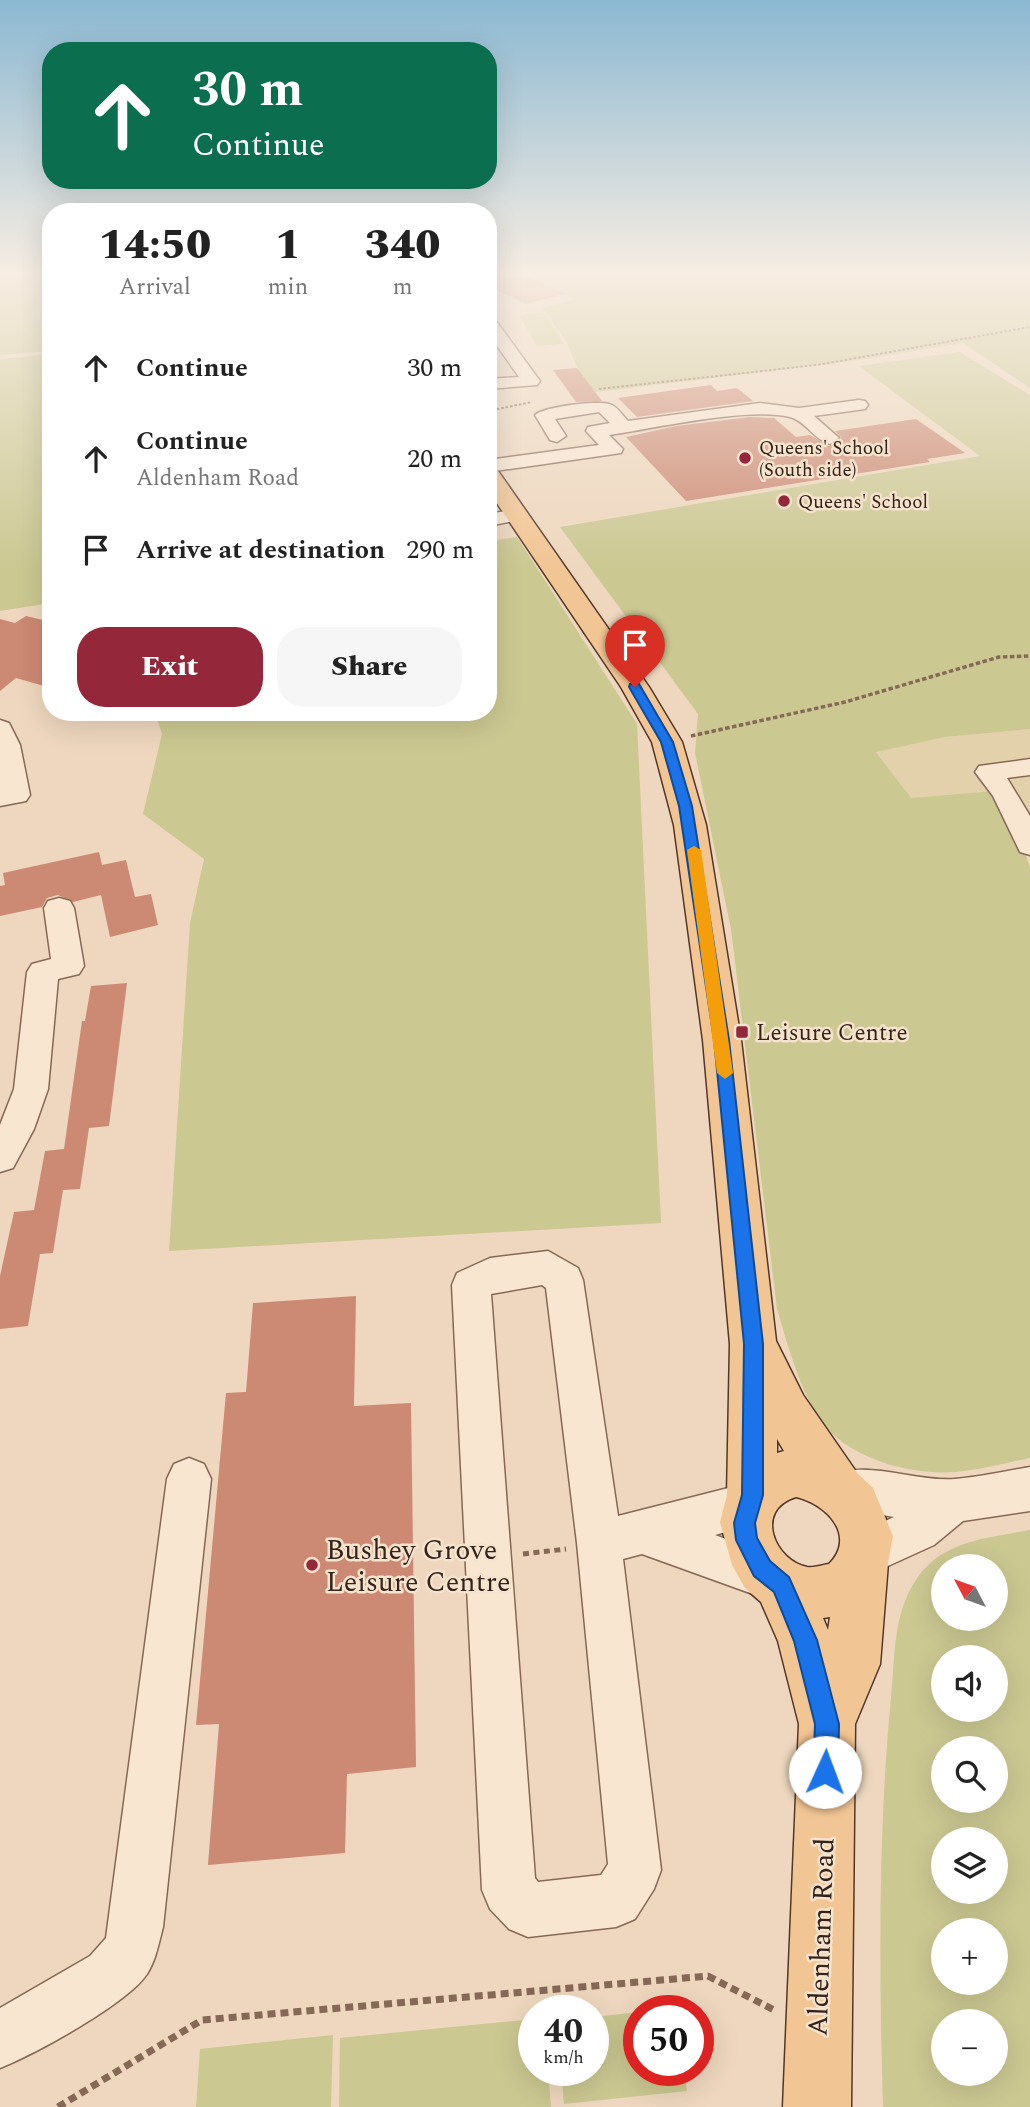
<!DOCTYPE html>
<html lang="en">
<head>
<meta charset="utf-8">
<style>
	:root { --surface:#fff; --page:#f6f6f6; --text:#222; --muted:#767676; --accent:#95273a }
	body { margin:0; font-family:Spectral,serif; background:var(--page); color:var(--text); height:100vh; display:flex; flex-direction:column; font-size:26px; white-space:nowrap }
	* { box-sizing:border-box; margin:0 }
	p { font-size:23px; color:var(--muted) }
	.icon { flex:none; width:38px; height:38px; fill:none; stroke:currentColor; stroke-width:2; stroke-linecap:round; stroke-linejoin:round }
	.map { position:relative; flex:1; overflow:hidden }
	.drawer { position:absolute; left:42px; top:203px; width:455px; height:518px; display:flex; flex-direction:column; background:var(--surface); border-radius:28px; box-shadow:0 7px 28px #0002 }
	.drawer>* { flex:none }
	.hud { position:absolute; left:42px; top:42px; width:455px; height:147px; border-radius:28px; box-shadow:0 7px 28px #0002; background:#0b6e4f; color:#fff; overflow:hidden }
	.needle { width:46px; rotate:311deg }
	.fabs { position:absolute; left:931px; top:1554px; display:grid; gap:14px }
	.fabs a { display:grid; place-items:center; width:77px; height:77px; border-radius:50%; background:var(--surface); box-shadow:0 7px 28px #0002; font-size:35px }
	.speed { position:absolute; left:518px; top:1995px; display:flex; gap:14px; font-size:35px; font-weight:700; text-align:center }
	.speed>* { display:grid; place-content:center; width:91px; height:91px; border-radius:50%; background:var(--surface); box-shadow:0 7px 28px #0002; line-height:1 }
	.speed small { font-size:18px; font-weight:400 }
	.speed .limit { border:10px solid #d22; background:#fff; color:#111 }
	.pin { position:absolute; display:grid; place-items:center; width:60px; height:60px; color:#fff; margin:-72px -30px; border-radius:50% 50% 50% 0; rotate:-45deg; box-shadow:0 0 7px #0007 }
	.pin .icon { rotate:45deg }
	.me { position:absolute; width:77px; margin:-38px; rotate:2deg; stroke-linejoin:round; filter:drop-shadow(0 0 5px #0008) }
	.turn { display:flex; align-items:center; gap:24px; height:147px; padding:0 35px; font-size:32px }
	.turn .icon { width:91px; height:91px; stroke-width:2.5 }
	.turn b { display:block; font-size:49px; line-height:60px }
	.eta { display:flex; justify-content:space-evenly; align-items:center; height:119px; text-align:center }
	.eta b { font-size:42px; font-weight:800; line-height:49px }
	.action { display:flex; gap:14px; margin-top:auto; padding:14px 35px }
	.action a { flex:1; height:80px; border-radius:28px; background:var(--accent); color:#fff; font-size:28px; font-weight:800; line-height:80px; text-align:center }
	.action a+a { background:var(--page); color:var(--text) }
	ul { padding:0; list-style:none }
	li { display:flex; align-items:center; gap:21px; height:91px; padding:0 35px }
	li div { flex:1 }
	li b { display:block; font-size:26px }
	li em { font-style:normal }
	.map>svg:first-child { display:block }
	.farmland { fill:#e3d1ab }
	.green { fill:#cbc892; fill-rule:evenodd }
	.building { fill:#cc8973 }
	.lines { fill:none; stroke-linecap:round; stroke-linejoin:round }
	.minor-casing { stroke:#866857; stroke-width:3 }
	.major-casing { stroke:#53372b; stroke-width:3 }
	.path-far3 { stroke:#866857; stroke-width:2; stroke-dasharray:2.5 2; stroke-linecap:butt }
	.path-far2 { stroke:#866857; stroke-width:3.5; stroke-dasharray:4.5 2.5; stroke-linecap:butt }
	.path-far1 { stroke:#866857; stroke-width:5; stroke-dasharray:6 4.5; stroke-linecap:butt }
	.path { stroke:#866857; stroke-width:7; stroke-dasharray:8 5; stroke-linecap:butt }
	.minor { fill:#f9e6d1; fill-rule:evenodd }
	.major { fill:#f2c594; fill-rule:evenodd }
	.route { fill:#1a73e8; stroke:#114b97; stroke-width:2 }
	.slow { fill:#f59e0b }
	.poi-dot { fill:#95273a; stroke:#f5e3cd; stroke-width:2.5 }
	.labels { text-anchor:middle; stroke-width:5; stroke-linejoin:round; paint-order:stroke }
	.far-poi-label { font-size:19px; fill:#35231b; stroke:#f5e3cd; text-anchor:start }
	.poi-label { font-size:23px; fill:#35231b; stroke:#f5e3cd; text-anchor:start }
	.near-poi-label { font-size:28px; fill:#35231b; stroke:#f5e3cd; text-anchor:start }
	.near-street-label { font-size:28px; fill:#35231b; stroke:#f5e3cd }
</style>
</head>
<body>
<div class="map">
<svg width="1030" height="2107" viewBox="0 0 1030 2107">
	<rect width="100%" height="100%" fill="#eed7be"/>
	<path class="farmland" d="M 1030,729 L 1030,824 L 994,791 L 911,799 L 876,751 L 945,737 Z"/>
	<g class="green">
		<path d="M 0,276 L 51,276 L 51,351 L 0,355 Z"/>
		<path d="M 527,276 L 1030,276 L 1030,388 L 963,343 L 860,360 L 588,393 L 567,343 L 542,308 L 575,299 Z"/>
		<path d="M 544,313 L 564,344 L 537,346 L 519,315 Z"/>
		<path d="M 960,352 L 1030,395 L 1030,729 L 945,737 L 876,752 L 911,798 L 994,791 L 1014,823 L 1030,867 L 1030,1458 C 1006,1463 980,1470 956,1472 C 907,1476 839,1456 814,1411 C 797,1379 787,1343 777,1309 L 731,929 L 695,753 L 698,714 L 560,527 L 980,456 L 859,366 Z"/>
		<path d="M 51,354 L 51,603 L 0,611 L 0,359 Z"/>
		<path d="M 517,537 L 637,724 L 661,1223 L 169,1251 L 190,923 L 204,859 L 143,814 L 162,734 L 155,712 L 488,712 L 488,541 Z"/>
		<path d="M 1030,1530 L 1030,2107 L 883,2107 C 879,1971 878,1833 891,1697 C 895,1659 893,1616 914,1583 C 940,1540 985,1539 1030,1530 ZM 943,1566 L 996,1566 L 996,1619 L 943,1619 ZM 943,1657 L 996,1657 L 996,1710 L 943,1710 ZM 943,1748 L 996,1748 L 996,1801 L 943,1801 ZM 943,1839 L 996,1839 L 996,1892 L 943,1892 ZM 943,1930 L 996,1930 L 996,1983 L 943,1983 ZM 943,2021 L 996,2021 L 996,2074 L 943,2074 Z"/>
		<path d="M 639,2012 L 639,2070 L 684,2070 L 687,2091 L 564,2104 L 561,2070 L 593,2070 L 593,2017 Z"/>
		<path d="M 534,2019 L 534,2070 L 548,2070 L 551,2107 L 339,2107 L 340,2038 Z"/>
		<path d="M 333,2035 L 331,2107 L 196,2107 L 200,2049 Z"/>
	</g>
	<g class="building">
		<path d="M 488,276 L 527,276 L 565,294 L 526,304 L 488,286 Z"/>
		<path d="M 577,368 L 602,401 L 576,402 L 553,370 Z"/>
		<path d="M 711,385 L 717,391 L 737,388 L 753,401 L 637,417 L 618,398 Z"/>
		<path d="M 750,417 L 774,418 L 796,437 L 810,435 L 829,446 L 842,438 L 835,431 L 916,419 L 965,453 L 927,459 L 930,462 L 686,501 L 626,437 L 676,426 Z"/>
		<path d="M 26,616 L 51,622 L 51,688 L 16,678 L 0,691 L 0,619 L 15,623 Z"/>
		<path d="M 99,852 L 102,865 L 126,860 L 135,897 L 151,894 L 158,925 L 110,937 L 101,895 L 73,902 L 58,895 L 47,898 L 42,907 L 0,916 L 0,886 L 5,885 L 3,873 Z"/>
		<path d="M 127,983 L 109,1126 L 89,1128 L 80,1189 L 63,1190 L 53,1253 L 40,1254 L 28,1326 L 0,1329 L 0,1276 L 14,1212 L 34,1210 L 45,1151 L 64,1149 L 82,1021 L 85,1021 L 91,986 Z"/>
		<path d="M 356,1296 L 354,1406 L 411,1403 L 416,1767 L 347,1774 L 345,1853 L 208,1865 L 219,1724 L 196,1725 L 226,1393 L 246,1392 L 253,1303 Z"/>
	</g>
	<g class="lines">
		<defs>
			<g id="minor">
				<path d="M 488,316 L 494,318 L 537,377 L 540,381 L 537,385 L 488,389 L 488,379 L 519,377 L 488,333 Z"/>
				<path d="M 859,400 L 865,401 L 868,405 L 865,409 L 814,416 L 839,438 L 830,444 C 814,440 806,421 790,417 C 747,407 657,428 609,435 L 623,449 L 621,453 L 488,472 L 488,460 L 599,445 L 586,431 L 588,427 L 610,423 L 599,412 L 555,419 L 566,436 L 557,442 L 550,440 L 535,415 C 543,407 601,399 612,405 C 618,408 623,416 628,421 L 760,403 L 799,408 Z"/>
				<path d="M 518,509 L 528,515 L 525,519 L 488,526 L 488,514 Z"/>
				<path d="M 0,720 L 9,723 L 20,745 L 30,795 L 26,801 L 0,806 Z"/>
				<path d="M 1030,759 L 1030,775 L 1007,778 L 1030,816 L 1030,855 L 1020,852 L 993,796 L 975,772 L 979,766 Z"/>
				<path d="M 59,898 L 70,901 L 74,908 L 84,966 L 79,974 L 58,979 L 48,1089 L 34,1129 L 13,1168 L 0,1172 L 0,1125 L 14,1089 L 27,972 L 32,964 L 51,959 L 44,908 L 48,901 Z"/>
				<path d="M 548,1251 L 578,1268 L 583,1280 L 618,1516 L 748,1483 L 764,1489 L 770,1505 L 764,1521 L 715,1535 L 788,1562 L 795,1578 L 788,1594 L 772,1601 L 642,1554 L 623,1559 L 661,1870 L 654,1889 L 635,1919 L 616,1927 L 528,1937 L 509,1929 L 490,1909 L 482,1890 L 452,1285 L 457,1273 L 490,1258 ZM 542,1285 L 546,1288 L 577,1543 L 608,1864 L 601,1875 L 538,1882 L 535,1878 L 491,1294 Z"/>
				<path d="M 189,1458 L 204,1464 L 211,1479 L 163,1927 C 159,1942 156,1960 147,1974 C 127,2004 35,2054 0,2068 L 0,2008 L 90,1956 L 106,1938 L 167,1479 L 174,1464 Z"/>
				<path d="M 1030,1467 L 1030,1511 L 963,1521 L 934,1545 L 866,1576 L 850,1569 L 843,1553 L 850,1537 L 894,1517 C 871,1512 849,1515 828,1506 L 821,1491 L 828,1476 C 869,1459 912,1482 955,1479 C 980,1477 1005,1471 1030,1467 Z"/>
			</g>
			<path id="major" d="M 488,466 L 496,468 L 649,687 L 682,742 L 706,825 L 741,1040 L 776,1341 L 803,1395 L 857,1473 L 873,1488 L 893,1536 L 888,1563 L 880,1664 L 855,1724 L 851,2107 L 783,2107 L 799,1724 L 778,1641 L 761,1602 L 745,1588 L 732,1565 L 720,1522 L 727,1495 L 730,1344 L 703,1040 L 674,825 L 652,742 L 621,687 L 488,490 ZM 777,1439 L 784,1451 L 777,1453 ZM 796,1497 C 827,1504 857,1536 829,1564 C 822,1565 814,1568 807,1567 C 775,1561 753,1510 796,1497 ZM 830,1617 L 828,1630 L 823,1618 Z"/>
		</defs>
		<use href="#minor" class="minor-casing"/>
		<use href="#major" class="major-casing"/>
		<g class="path-far3">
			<path d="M 599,389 L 817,365 L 1030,327"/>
			<path d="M 488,411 L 532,402"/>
		</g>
		<path class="path-far2" d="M 691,736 L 845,702 L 999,657 L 1030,656"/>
		<path class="path-far1" d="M 523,1554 L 566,1549"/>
		<path class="path" d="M 58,2107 L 202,2020 L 708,1976 L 774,2010"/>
		<use href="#minor" class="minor"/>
		<use href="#major" class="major"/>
	</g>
	<linearGradient id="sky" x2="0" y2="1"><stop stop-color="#8bb8d2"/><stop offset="0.48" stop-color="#f7ede2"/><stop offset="1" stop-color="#f7ede2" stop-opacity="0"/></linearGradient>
	<rect width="1030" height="571" fill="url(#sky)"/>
	<path class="route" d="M 630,684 L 639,684 L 673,742 L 692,806 L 729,1040 L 763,1344 L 763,1495 L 755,1523 L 757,1538 L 770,1561 L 789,1577 L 817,1640 L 839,1724 L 838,1772 L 834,1781 L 825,1784 L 817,1781 L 813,1772 L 815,1724 L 794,1641 L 774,1592 L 754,1576 L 736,1540 L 734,1523 L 742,1495 L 744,1344 L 714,1040 L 679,806 L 661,742 L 629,687 Z"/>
	<path class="slow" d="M 694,846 L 701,850 L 733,1073 L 725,1079 L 717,1073 L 687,850 Z"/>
	<g class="poi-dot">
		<circle cx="745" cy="458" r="7"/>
		<circle cx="784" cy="501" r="7"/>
		<rect x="735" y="1025" width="14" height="14" rx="3.5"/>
		<circle cx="312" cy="1565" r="7"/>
	</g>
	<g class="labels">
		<g class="far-poi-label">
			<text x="759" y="454">Queens' School<tspan x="759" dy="22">(South side)</tspan></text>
			<text x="798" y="508">Queens' School</text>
		</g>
		<g class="poi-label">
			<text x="756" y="1040">Leisure Centre</text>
		</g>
		<g class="near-poi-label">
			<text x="326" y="1559">Bushey Grove<tspan x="326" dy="32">Leisure Centre</tspan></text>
		</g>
		<g class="near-street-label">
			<text transform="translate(820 1937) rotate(-88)" y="10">Aldenham Road</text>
		</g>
	</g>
</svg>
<div class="fabs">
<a><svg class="needle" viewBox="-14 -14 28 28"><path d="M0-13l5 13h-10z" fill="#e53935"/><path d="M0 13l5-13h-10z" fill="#767676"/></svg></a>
<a><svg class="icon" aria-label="sound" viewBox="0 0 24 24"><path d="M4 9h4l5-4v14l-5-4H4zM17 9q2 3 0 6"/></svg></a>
<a><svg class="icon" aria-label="search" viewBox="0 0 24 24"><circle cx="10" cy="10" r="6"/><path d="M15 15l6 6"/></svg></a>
<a><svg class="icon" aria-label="layers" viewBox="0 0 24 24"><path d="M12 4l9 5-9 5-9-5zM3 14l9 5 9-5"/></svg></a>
<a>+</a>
<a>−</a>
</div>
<div class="speed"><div>40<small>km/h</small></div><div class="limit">50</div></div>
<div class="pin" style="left:635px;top:687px;background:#d93025"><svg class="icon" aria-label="arrive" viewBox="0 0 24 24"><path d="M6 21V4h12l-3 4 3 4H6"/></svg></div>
<svg class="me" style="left:825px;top:1772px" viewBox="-20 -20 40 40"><circle r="19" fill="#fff"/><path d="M0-13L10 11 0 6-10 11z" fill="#1a73e8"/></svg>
<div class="hud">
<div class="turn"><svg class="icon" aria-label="ahead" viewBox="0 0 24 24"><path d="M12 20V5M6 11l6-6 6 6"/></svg><div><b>30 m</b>Continue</div></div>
</div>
<section class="drawer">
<div class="eta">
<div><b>14:50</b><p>Arrival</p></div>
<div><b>1</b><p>min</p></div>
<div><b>340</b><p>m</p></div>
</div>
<ul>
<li><svg class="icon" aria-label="ahead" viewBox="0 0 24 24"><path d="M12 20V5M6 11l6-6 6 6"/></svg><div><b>Continue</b></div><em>30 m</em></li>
<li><svg class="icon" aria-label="ahead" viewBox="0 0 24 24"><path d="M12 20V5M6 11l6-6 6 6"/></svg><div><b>Continue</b><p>Aldenham Road</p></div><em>20 m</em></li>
<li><svg class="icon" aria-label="arrive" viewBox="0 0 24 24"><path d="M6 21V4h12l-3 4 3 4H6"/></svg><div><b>Arrive at destination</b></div><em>290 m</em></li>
</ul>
<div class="action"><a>Exit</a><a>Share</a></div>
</section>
</div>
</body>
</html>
